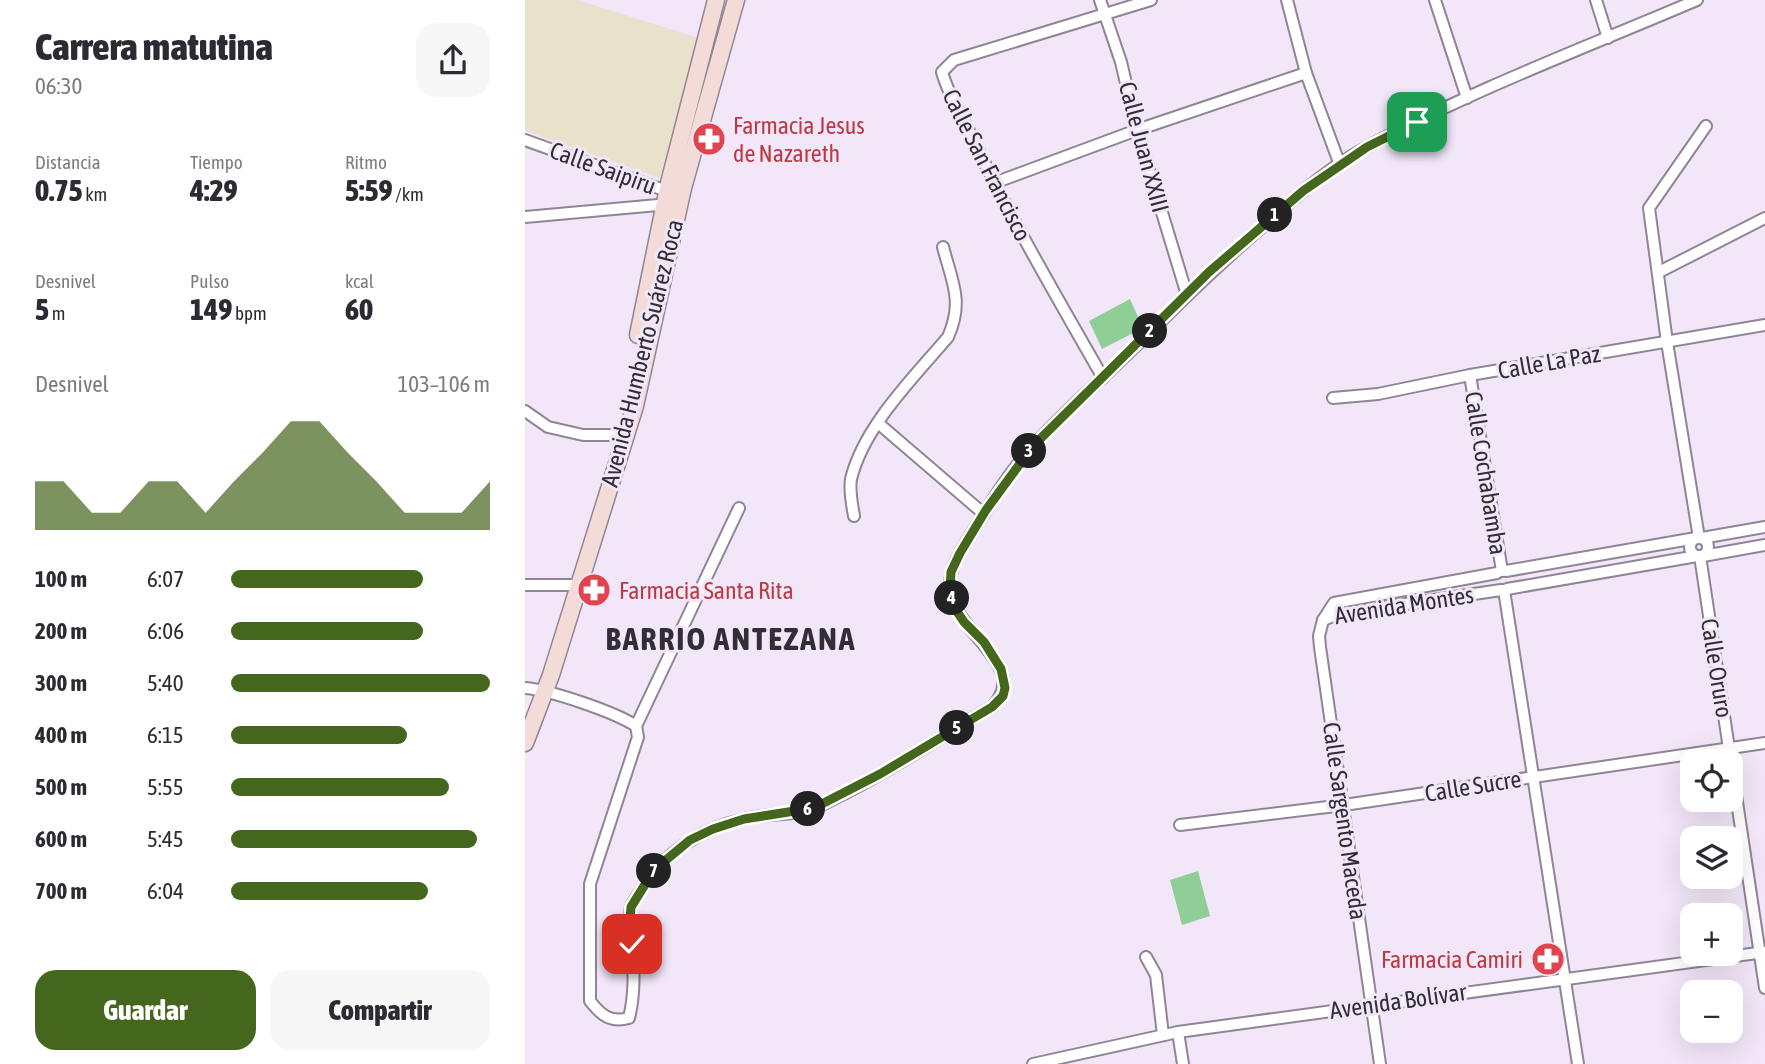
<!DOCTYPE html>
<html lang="es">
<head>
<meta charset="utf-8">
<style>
	body { margin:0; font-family:"Asap Condensed",sans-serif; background:#f7f7f7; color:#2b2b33; height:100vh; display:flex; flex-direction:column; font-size:26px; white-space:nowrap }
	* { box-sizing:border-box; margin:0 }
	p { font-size:23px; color:#7c7c81 }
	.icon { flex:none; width:38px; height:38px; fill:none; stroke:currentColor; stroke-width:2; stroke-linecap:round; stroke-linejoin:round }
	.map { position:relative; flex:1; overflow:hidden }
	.side { display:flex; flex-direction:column; background:#fff; width:525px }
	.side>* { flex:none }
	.controls { position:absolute; left:1155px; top:749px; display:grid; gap:14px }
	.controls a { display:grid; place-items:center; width:63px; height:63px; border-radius:14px; background:#fff; box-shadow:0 7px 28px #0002; font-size:35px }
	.pin { position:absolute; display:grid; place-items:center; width:60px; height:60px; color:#fff; margin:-30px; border-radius:14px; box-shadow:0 4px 10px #0006 }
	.km { position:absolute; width:35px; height:35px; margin:-18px; border-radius:50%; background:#222; color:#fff; font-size:19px; line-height:35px; text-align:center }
	.round { display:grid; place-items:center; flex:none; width:74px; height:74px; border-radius:21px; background:#f7f7f7 }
	.head { display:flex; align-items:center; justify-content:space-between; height:119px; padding:0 35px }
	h1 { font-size:38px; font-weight:800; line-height:52px }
	.metrics { display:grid; grid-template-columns:repeat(3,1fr); gap:10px; height:119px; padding:7px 35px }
	.metrics div { display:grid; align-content:center }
	.metrics b { font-size:30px; font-weight:800 }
	.metrics small { font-size:19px; font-weight:400 }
	.metrics p { font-size:19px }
	.chart { height:196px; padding:14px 35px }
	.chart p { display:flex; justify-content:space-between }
	.chart svg { width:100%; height:126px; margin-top:7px; fill:#45661d; opacity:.7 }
	.primary-button { display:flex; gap:14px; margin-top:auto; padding:14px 35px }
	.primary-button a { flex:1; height:80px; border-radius:21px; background:#45661d; color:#fff; font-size:28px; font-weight:800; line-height:80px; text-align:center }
	.primary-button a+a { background:#f7f7f7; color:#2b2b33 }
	ul { padding:0 35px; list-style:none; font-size:23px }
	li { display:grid; grid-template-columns:112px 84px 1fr; align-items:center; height:52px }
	li i { height:18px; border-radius:9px; background:#45661d }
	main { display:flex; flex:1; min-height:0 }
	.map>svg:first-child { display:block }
</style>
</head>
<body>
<main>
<section class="side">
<div class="head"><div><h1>Carrera matutina</h1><p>06:30</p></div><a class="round"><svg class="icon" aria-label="share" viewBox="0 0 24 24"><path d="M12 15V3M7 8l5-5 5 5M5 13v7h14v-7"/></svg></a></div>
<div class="metrics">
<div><p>Distancia</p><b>0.75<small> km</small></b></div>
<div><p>Tiempo</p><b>4:29</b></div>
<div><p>Ritmo</p><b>5:59<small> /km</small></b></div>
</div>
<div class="metrics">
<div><p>Desnivel</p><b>5<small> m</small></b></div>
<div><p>Pulso</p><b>149<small> bpm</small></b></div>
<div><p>kcal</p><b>60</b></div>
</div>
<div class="chart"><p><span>Desnivel</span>103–106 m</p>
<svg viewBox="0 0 160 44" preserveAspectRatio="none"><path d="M0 44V27L10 27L20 38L30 38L40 27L50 27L60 38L70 27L80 17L90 6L100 6L110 17L120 27L130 38L140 38L150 38L160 27V44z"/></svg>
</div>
<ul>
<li><b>100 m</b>6:07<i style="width:74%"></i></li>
<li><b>200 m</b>6:06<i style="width:74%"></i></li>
<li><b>300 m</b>5:40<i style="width:100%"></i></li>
<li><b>400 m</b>6:15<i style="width:68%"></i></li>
<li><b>500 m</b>5:55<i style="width:84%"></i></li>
<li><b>600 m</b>5:45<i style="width:95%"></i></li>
<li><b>700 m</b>6:04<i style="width:76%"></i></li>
</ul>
<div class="primary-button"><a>Guardar</a><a>Compartir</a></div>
</section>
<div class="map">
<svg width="1240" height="1064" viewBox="0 0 1240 1064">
	<rect width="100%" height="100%" fill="#f2e7f9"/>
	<!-- medical -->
	<polygon fill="#eae1cc" points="0,0 52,0 174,38 135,178 0,131"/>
	<!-- green -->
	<g fill="#8fce96">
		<polygon points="605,299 618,328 577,349 564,321"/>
		<polygon points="673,871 685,916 657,925 645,880"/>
	</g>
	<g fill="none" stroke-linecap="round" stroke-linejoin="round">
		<defs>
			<g id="minor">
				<polyline points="575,0 596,62 612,130 662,295"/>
				<polyline points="762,0 781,73 815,165"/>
				<polyline points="910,0 942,98"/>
				<polyline points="1071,0 1083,38"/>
				<polyline points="0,140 147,193"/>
				<polyline points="469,183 612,130 781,73"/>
				<polyline points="0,217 144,204"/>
				<polyline points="1134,272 1240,218"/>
				<polyline points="945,375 977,571"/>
				<path d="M578,378C533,299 487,221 448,139C437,116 424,97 417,72L429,60L626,0"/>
				<polyline points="808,398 853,394 945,375 1240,325"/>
				<polyline points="0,411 23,427 58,435 90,435"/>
				<polyline points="353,423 459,514"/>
				<path d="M329,516C327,504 324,491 326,479C339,426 389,377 423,337C439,301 427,282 418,247"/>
				<circle cx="1174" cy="547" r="9"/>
				<polyline points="1174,538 1142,342 1124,208 1181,126"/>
				<polyline points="1177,538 1240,527"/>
				<polyline points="1175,556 1240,988"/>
				<polyline points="1178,556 1240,545"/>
				<polyline points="981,571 1171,538"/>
				<polyline points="0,585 46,585"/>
				<polyline points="982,589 1172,556"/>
				<polyline points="979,590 1053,1064"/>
				<polyline points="798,620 813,614 976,590"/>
				<path d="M0,688C25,690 90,712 111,726L113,737L65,884V1001C76,1015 85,1023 104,1018C110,994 109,969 107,944C105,933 103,919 106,907C108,901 114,894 117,889C140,852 176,829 219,819C242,813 270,816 292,807C354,779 409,740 467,707C508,666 426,631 425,588C424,570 433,556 442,541C461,510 484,472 509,445C545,406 585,372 622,335C662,295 702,257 745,220C775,193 808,165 844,146C949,89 1062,47 1172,0"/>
				<polyline points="111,726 214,508"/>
				<polyline points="655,825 819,805 1240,743"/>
				<polyline points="621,957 631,975 638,1035"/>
				<polyline points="653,1032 658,1064"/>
				<polyline points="508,1064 653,1032 1240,952"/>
				<polyline points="855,1064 795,647 794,636 798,620 809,603 972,573"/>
			</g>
			<g id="secondary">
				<polyline points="113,335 144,183 191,0"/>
				<polyline points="0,743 26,675 110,406 158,188 211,0"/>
			</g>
		</defs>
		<!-- minor casing -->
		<use href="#minor" stroke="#8f8595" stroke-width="14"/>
		<!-- secondary casing -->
		<use href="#secondary" stroke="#8f8595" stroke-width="19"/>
		<!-- minor -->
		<use href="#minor" stroke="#fff" stroke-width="10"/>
		<!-- secondary -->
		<use href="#secondary" stroke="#f3dcd7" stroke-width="16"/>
	</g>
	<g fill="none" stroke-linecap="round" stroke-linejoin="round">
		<defs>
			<polyline id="route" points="107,944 104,932 106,907 129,870 165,840 188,829 219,819 289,808 355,774 467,707 478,696 480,688 476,669 459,642 439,622 429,607 425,590 426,572 435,553 461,510 508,446 684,272 778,191 842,147 892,122"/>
		</defs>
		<!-- route casing -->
		<use href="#route" stroke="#fff" stroke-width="14"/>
		<!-- route -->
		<use href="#route" stroke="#45661d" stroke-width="9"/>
	</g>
	<!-- icons -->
	<defs>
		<symbol id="pharmacy-disc" viewBox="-11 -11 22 22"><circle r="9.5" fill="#e0444e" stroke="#f2e7f9"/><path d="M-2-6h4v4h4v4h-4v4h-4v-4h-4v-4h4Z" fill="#fff"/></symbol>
	</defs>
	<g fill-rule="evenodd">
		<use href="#pharmacy-disc" x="165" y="120" width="38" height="38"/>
		<use href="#pharmacy-disc" x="50" y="571" width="38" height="38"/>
		<use href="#pharmacy-disc" x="1004" y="940" width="38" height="38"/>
	</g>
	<g text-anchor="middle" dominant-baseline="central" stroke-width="6" stroke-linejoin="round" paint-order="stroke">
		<!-- health labels -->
		<g font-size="24" fill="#be3a42" stroke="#f2e7f9" text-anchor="start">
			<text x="208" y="125">Farmacia Jesus<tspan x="208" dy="28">de Nazareth</tspan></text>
			<text x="94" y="590">Farmacia Santa Rita</text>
			<text x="998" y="959" text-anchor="end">Farmacia Camiri</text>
		</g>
		<!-- street labels -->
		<g font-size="24" fill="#332e35" stroke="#f2e7f9">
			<text transform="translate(619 147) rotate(75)">Calle Juan XXIII</text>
			<text transform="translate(462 165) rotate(63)">Calle San Francisco</text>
			<text transform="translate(78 168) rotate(20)">Calle Saipiru</text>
			<text transform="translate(117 353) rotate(-76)">Avenida Humberto Suárez Roca</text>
			<text transform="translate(1024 362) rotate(-10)">Calle La Paz</text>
			<text transform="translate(961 473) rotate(81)">Calle Cochabamba</text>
			<text transform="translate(879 605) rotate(-9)">Avenida Montes</text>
			<text transform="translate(1192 668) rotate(81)">Calle Oruro</text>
			<text transform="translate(948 786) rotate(-9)">Calle Sucre</text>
			<text transform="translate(820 821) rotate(82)">Calle Sargento Maceda</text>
			<text transform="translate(873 1001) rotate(-8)">Avenida Bolívar</text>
		</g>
		<!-- district labels -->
		<g font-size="32" font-weight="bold" letter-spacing="2" fill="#332e35" stroke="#f2e7f9">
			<text x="206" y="638">BARRIO ANTEZANA</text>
		</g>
	</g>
</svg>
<div class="controls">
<a><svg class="icon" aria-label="locate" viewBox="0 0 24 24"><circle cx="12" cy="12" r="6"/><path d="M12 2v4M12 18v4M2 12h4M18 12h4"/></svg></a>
<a><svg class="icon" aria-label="layers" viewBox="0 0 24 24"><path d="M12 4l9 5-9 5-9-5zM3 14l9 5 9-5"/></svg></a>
<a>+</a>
<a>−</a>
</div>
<div class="pin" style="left:892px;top:122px;background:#1e9e55"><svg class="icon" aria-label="arrive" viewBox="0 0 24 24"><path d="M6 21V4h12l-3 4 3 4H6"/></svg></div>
<div class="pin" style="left:107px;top:944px;background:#d93025"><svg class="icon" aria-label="check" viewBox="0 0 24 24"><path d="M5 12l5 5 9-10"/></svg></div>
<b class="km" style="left:750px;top:215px">1</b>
<b class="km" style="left:625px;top:331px">2</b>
<b class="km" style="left:504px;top:451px">3</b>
<b class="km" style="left:427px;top:598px">4</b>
<b class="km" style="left:432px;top:728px">5</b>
<b class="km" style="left:283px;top:809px">6</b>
<b class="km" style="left:129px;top:871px">7</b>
</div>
</main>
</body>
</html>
